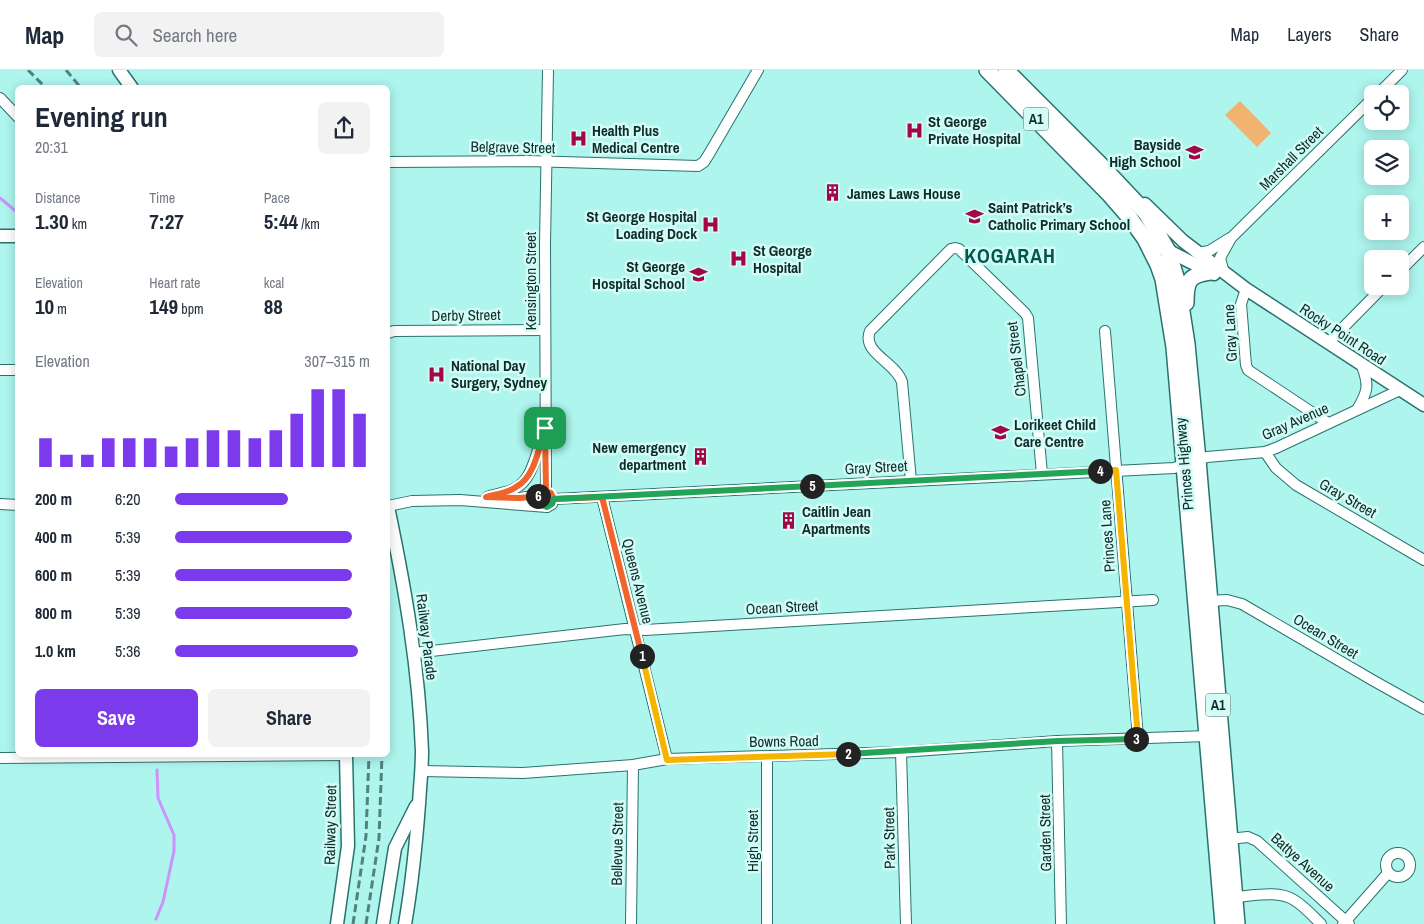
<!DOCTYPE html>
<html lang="en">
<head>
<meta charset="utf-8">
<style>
	body { margin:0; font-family:"Archivo Narrow",sans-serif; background:#f2f2f3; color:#1f2937; height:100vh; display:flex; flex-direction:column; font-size:19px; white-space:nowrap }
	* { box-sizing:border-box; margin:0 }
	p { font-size:16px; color:#747a83 }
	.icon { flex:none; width:28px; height:28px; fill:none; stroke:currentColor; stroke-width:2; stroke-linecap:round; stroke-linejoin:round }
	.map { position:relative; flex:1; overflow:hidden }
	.details { position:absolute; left:15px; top:15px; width:375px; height:672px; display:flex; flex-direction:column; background:#fff; border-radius:8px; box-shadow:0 2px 12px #0003 }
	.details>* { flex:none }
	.buttons { position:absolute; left:1364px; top:15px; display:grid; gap:10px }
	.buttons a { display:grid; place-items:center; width:45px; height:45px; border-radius:8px; background:#fff; box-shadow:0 2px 12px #0003; font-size:25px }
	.pin { position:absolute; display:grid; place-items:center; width:42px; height:42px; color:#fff; margin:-21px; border-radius:10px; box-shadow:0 2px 8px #0006 }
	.km { position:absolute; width:25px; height:25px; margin:-12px; border-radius:50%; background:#222; color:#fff; font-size:14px; line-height:25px; text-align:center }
	.round { display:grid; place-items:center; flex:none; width:52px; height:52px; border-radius:8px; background:#f2f2f3 }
	.head { display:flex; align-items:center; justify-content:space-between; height:85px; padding:0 20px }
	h1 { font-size:28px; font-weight:800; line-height:38px }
	.stats { display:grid; grid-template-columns:repeat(3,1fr); gap:8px; height:85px; padding:5px 20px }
	.stats div { display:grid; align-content:center }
	.stats b { font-size:21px; font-weight:800 }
	.stats small { font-size:14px; font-weight:400 }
	.stats p { font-size:14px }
	.chart { height:140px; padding:10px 20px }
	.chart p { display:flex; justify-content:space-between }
	.chart svg { width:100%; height:90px; margin-top:5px; stroke:#7c3aed; stroke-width:6 }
	.cta { display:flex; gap:10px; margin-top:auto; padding:10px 20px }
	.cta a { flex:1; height:58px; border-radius:8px; background:#7c3aed; color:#fff; font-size:20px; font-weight:800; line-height:58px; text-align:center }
	.cta a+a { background:#f2f2f3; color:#1f2937 }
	ul { padding:0 20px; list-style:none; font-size:16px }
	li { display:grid; grid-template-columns:80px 60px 1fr; align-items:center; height:38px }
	li i { height:12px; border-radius:6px; background:#7c3aed }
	header { display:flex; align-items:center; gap:30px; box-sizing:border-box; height:70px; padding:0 25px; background:#fff; border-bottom:1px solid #e0e1e3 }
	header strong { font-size:24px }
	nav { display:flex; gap:28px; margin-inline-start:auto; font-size:18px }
	.search { width:350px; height:45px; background:#f2f2f3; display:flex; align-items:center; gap:12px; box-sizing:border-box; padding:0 18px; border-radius:8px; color:#747a83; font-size:19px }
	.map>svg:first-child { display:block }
</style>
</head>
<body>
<header>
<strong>Map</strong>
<div class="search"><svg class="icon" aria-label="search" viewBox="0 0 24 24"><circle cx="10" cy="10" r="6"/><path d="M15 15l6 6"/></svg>Search here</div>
<nav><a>Map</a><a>Layers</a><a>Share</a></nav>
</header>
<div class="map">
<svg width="1424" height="854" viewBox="0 0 1424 854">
	<rect width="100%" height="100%" fill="#adf5ed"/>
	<!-- green -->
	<polygon fill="#f0b371" points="1240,31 1271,63 1257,77 1225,45"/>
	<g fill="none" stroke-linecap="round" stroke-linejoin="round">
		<!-- stream -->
		<g stroke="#cb94fc" stroke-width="3">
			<polyline points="0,128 18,143"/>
			<polyline points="156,849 163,832 174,781 174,765 158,728 157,700"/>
		</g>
		<defs>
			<g id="minor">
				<polyline points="1378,24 1402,0"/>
				<polyline points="0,28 18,47"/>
				<polyline points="388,92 528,91 698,96 704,92 709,84 758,0"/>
				<polyline points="1197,183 1209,181 1230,168"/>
				<polyline points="1400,201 1424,177"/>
				<polyline points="1224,203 1220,188 1231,168 1372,29"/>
				<polyline points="1246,219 1241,234 1246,295 1248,300 1328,353"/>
				<polyline points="1105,261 1138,668"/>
				<polyline points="388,263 394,261 545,260"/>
				<polyline points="1328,273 1384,216"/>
				<polyline points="0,300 18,300"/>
				<path d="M1358,338C1368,321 1369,315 1362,296"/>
				<polyline points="1265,382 1276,398 1296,415 1424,490"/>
				<path d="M911,411L902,312C896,292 861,283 870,261L951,179L955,178L959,179L1025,243L1028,248L1042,404"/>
				<polyline points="546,421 545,175 548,0"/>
				<path d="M487,427C495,424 505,423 514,419C532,411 536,384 542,367"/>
				<polyline points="602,427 667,689"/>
				<polyline points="505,428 520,428 540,425"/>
				<polyline points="554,429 1174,398 1207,387 1265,382 1276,378 1400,320"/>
				<polyline points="0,434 18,435"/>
				<polyline points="388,436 412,431 460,430 547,437 552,434 554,429"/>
				<polyline points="1209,531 1227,530 1242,534 1374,611 1424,639"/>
				<polyline points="414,583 625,559 645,560 1153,530"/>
				<polyline points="1057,671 1061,854"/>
				<polyline points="901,682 906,854"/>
				<polyline points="767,687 767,854"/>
				<polyline points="0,688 346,685"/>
				<polyline points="422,701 523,703 633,695 667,689 901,682 1057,671 1208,666"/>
				<polyline points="1229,769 1248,767 1257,771 1349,854"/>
				<circle cx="1398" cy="795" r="12"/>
				<path d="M1235,827C1253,826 1278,820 1294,830C1304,836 1313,846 1321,854"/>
				<polyline points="631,854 633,695"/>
				<polyline points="1343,854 1388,803"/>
			</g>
			<g id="major">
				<polyline points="119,0 132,18"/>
				<polyline points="1145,134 1183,171 1246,219 1424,335"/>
				<polyline points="0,166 18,166"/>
				<polyline points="1163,178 1214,204"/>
				<path d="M388,437C405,518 419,598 422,681C422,699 420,716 419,734C416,774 412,814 405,854"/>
				<polyline points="337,854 348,776 346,685"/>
				<polyline points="383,854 395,778 416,736"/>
			</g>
			<g id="highway">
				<polyline points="987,0 1110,125 1130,148 1145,169 1158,195 1163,209 1174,277 1223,854"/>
				<polyline points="1006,0 1096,90 1146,143 1168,181 1177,210 1187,274 1198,390 1237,854"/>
				<path d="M1186,233C1186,212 1188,205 1210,202"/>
			</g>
		</defs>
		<!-- minor casing -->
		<use href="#minor" stroke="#2a736d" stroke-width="12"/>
		<!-- major casing -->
		<use href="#major" stroke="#2a736d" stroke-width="15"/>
		<!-- highway casing -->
		<use href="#highway" stroke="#2a736d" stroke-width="18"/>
		<!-- minor -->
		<use href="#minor" stroke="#fff" stroke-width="10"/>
		<!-- major -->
		<use href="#major" stroke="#fff" stroke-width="12"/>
		<!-- highway -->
		<use href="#highway" stroke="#fff" stroke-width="15"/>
		<!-- rail -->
		<g stroke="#52827d" stroke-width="3" stroke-dasharray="8 4" stroke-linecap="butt">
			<polyline points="28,0 46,18"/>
			<polyline points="66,0 81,18"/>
			<polyline points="353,854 366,766 369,685"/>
			<polyline points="366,854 379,768 382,685"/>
		</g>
	</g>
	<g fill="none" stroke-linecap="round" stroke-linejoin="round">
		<defs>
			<polyline id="split-1" points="545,358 546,421 551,423 554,429 602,427 642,586"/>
			<polyline id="split-2" points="642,586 667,690 848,684"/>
			<polyline id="split-3" points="848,684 1058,671 1136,669"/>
			<polyline id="split-4" points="1100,401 1116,400 1138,668 1136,669"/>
			<polyline id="split-5" points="812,416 1100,401"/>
			<polyline id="split-6" points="538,426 540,425 539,430 542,435 547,437 552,434 554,429 812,416"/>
			<path id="split-7" d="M538,426L520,428L486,427C496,424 508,423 516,417C535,407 539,377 545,358"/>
		</defs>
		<!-- split-1 casing -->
		<use href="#split-1" stroke="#fff" stroke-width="10"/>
		<!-- split-2 casing -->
		<use href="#split-2" stroke="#fff" stroke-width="10"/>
		<!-- split-3 casing -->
		<use href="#split-3" stroke="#fff" stroke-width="10"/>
		<!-- split-4 casing -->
		<use href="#split-4" stroke="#fff" stroke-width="10"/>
		<!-- split-5 casing -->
		<use href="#split-5" stroke="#fff" stroke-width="10"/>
		<!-- split-6 casing -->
		<use href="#split-6" stroke="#fff" stroke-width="10"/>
		<!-- split-7 casing -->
		<use href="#split-7" stroke="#fff" stroke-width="10"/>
		<!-- split-1 -->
		<use href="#split-1" stroke="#f0652b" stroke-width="6"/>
		<!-- split-2 -->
		<use href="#split-2" stroke="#f5b400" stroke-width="6"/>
		<!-- split-3 -->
		<use href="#split-3" stroke="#22a559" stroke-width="6"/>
		<!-- split-4 -->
		<use href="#split-4" stroke="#f5b400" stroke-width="6"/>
		<!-- split-5 -->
		<use href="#split-5" stroke="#22a559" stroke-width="6"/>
		<!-- split-6 -->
		<use href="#split-6" stroke="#22a559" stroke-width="6"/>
		<!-- split-7 -->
		<use href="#split-7" stroke="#f0652b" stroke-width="6"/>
	</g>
	<!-- icons -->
	<defs>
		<symbol id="hospital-bare" viewBox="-9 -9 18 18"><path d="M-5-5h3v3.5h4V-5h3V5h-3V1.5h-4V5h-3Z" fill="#a20846" stroke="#d3fcf7" stroke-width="2.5" paint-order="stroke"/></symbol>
		<symbol id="school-bare" viewBox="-9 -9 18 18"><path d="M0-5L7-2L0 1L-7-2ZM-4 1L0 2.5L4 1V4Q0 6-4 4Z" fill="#a20846" stroke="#d3fcf7" stroke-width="2.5" paint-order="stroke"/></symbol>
		<symbol id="building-bare" viewBox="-9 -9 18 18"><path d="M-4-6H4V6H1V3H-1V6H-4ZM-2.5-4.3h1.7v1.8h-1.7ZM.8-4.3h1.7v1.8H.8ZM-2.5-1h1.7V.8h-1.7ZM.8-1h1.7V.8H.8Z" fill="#a20846" stroke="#d3fcf7" stroke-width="2.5" paint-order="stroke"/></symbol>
	</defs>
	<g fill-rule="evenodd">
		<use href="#hospital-bare" x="902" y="48" width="25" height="25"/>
		<use href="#hospital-bare" x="566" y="56" width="25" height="25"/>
		<use href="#school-bare" x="1182" y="70" width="25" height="25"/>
		<use href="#building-bare" x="820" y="110" width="25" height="25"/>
		<use href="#school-bare" x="962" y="134" width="25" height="25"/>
		<use href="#hospital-bare" x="698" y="142" width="25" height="25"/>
		<use href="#hospital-bare" x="726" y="176" width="25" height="25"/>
		<use href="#school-bare" x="686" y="192" width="25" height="25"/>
		<use href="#hospital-bare" x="424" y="292" width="25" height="25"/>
		<use href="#school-bare" x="988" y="350" width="25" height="25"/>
		<use href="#building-bare" x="688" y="374" width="25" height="25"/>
		<use href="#building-bare" x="776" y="438" width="25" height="25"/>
	</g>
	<g text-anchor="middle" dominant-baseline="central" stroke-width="5" stroke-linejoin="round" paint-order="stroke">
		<!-- shield labels -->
		<g fill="#d3fcf7" stroke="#496a67" stroke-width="1">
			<rect x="1023.5" y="37.5" width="25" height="23" rx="4"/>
			<rect x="1205.5" y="623.5" width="25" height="23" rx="4"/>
		</g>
		<g font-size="14" font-weight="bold" fill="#0e2c29">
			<text x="1036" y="49">A1</text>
			<text x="1218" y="635">A1</text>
		</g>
		<!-- poi labels -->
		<g font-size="15" font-weight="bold" fill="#0e2c29" stroke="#d3fcf7" text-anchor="start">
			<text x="928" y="51">St George<tspan x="928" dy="17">Private Hospital</tspan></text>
			<text x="592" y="60">Health Plus<tspan x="592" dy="17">Medical Centre</tspan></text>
			<text x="1181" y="74" text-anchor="end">Bayside<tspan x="1181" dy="17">High School</tspan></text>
			<text x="847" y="123">James Laws House</text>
			<text x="988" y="137">Saint Patrick’s<tspan x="988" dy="17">Catholic Primary School</tspan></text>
			<text x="697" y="146" text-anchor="end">St George Hospital<tspan x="697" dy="17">Loading Dock</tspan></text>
			<text x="753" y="180">St George<tspan x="753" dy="17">Hospital</tspan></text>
			<text x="685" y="196" text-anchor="end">St George<tspan x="685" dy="17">Hospital School</tspan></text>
			<text x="451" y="295">National Day<tspan x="451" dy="17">Surgery, Sydney</tspan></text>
			<text x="1014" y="354">Lorikeet Child<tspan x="1014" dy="17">Care Centre</tspan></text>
			<text x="686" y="377" text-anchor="end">New emergency<tspan x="686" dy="17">department</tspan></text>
			<text x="802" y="441">Caitlin Jean<tspan x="802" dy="17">Apartments</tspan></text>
		</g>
		<!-- street labels -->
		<g font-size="15" fill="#0e2c29" stroke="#d3fcf7">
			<text transform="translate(513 77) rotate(1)">Belgrave Street</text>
			<text transform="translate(1291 88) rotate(-45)">Marshall Street</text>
			<text transform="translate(530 211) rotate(-90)">Kensington Street</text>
			<text transform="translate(466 245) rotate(-1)">Derby Street</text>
			<text transform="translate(1230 263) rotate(-93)">Gray Lane</text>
			<text transform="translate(1343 264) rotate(33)">Rocky Point Road</text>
			<text transform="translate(1016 289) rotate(-97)">Chapel Street</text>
			<text transform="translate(1295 351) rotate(-24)">Gray Avenue</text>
			<text transform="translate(1184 394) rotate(-95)">Princes Highway</text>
			<text transform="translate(876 397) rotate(-3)">Gray Street</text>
			<text transform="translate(1348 428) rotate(30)">Gray Street</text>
			<text transform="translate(1107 466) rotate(-94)">Princes Lane</text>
			<text transform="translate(638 511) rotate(76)">Queens Avenue</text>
			<text transform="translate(782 537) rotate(-3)">Ocean Street</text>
			<text transform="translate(1326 566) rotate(31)">Ocean Street</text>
			<text transform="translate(427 567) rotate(83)">Railway Parade</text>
			<text transform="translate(784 671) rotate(-1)">Bowns Road</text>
			<text transform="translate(330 755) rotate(-89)">Railway Street</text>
			<text transform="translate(1045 763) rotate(-91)">Garden Street</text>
			<text transform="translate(889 768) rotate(-91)">Park Street</text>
			<text transform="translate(752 771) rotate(-90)">High Street</text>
			<text transform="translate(617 774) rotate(-89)">Bellevue Street</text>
			<text transform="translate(1303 792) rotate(42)">Battye Avenue</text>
		</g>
		<!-- district labels -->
		<g font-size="20" font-weight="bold" letter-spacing="1" fill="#005752" stroke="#d3fcf7">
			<text x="1010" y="185">KOGARAH</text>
		</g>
	</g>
</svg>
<div class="buttons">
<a><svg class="icon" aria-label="locate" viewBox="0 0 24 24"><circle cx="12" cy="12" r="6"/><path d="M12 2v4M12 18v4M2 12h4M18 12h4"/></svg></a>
<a><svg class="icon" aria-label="layers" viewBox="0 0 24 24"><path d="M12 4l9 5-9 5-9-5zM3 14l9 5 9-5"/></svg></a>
<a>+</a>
<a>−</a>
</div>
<div class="pin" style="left:545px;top:358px;background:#1e9e55"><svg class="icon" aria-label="arrive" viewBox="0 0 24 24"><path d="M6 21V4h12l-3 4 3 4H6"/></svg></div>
<b class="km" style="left:642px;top:586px">1</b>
<b class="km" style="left:848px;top:684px">2</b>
<b class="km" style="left:1136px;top:669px">3</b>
<b class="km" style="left:1100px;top:401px">4</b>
<b class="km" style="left:812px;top:416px">5</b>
<b class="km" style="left:538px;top:426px">6</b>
<section class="details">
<div class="head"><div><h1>Evening run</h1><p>20:31</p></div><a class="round"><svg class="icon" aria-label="share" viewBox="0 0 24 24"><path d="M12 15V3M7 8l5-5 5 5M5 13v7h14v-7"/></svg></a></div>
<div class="stats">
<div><p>Distance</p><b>1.30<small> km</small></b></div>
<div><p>Time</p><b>7:27</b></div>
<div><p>Pace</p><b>5:44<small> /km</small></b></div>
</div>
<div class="stats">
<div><p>Elevation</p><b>10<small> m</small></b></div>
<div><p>Heart rate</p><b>149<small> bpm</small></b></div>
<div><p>kcal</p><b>88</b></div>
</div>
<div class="chart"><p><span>Elevation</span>307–315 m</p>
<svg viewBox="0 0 160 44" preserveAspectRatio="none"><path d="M5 44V30M15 44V38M25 44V38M35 44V30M45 44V30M55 44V30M65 44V34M75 44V30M85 44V26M95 44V26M105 44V30M115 44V26M125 44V18M135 44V6M145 44V6M155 44V18"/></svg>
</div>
<ul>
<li><b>200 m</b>6:20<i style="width:58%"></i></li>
<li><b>400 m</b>5:39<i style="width:91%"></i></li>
<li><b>600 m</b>5:39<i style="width:91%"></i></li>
<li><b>800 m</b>5:39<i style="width:91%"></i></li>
<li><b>1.0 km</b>5:36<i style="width:94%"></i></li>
</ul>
<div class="cta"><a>Save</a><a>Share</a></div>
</section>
</div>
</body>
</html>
